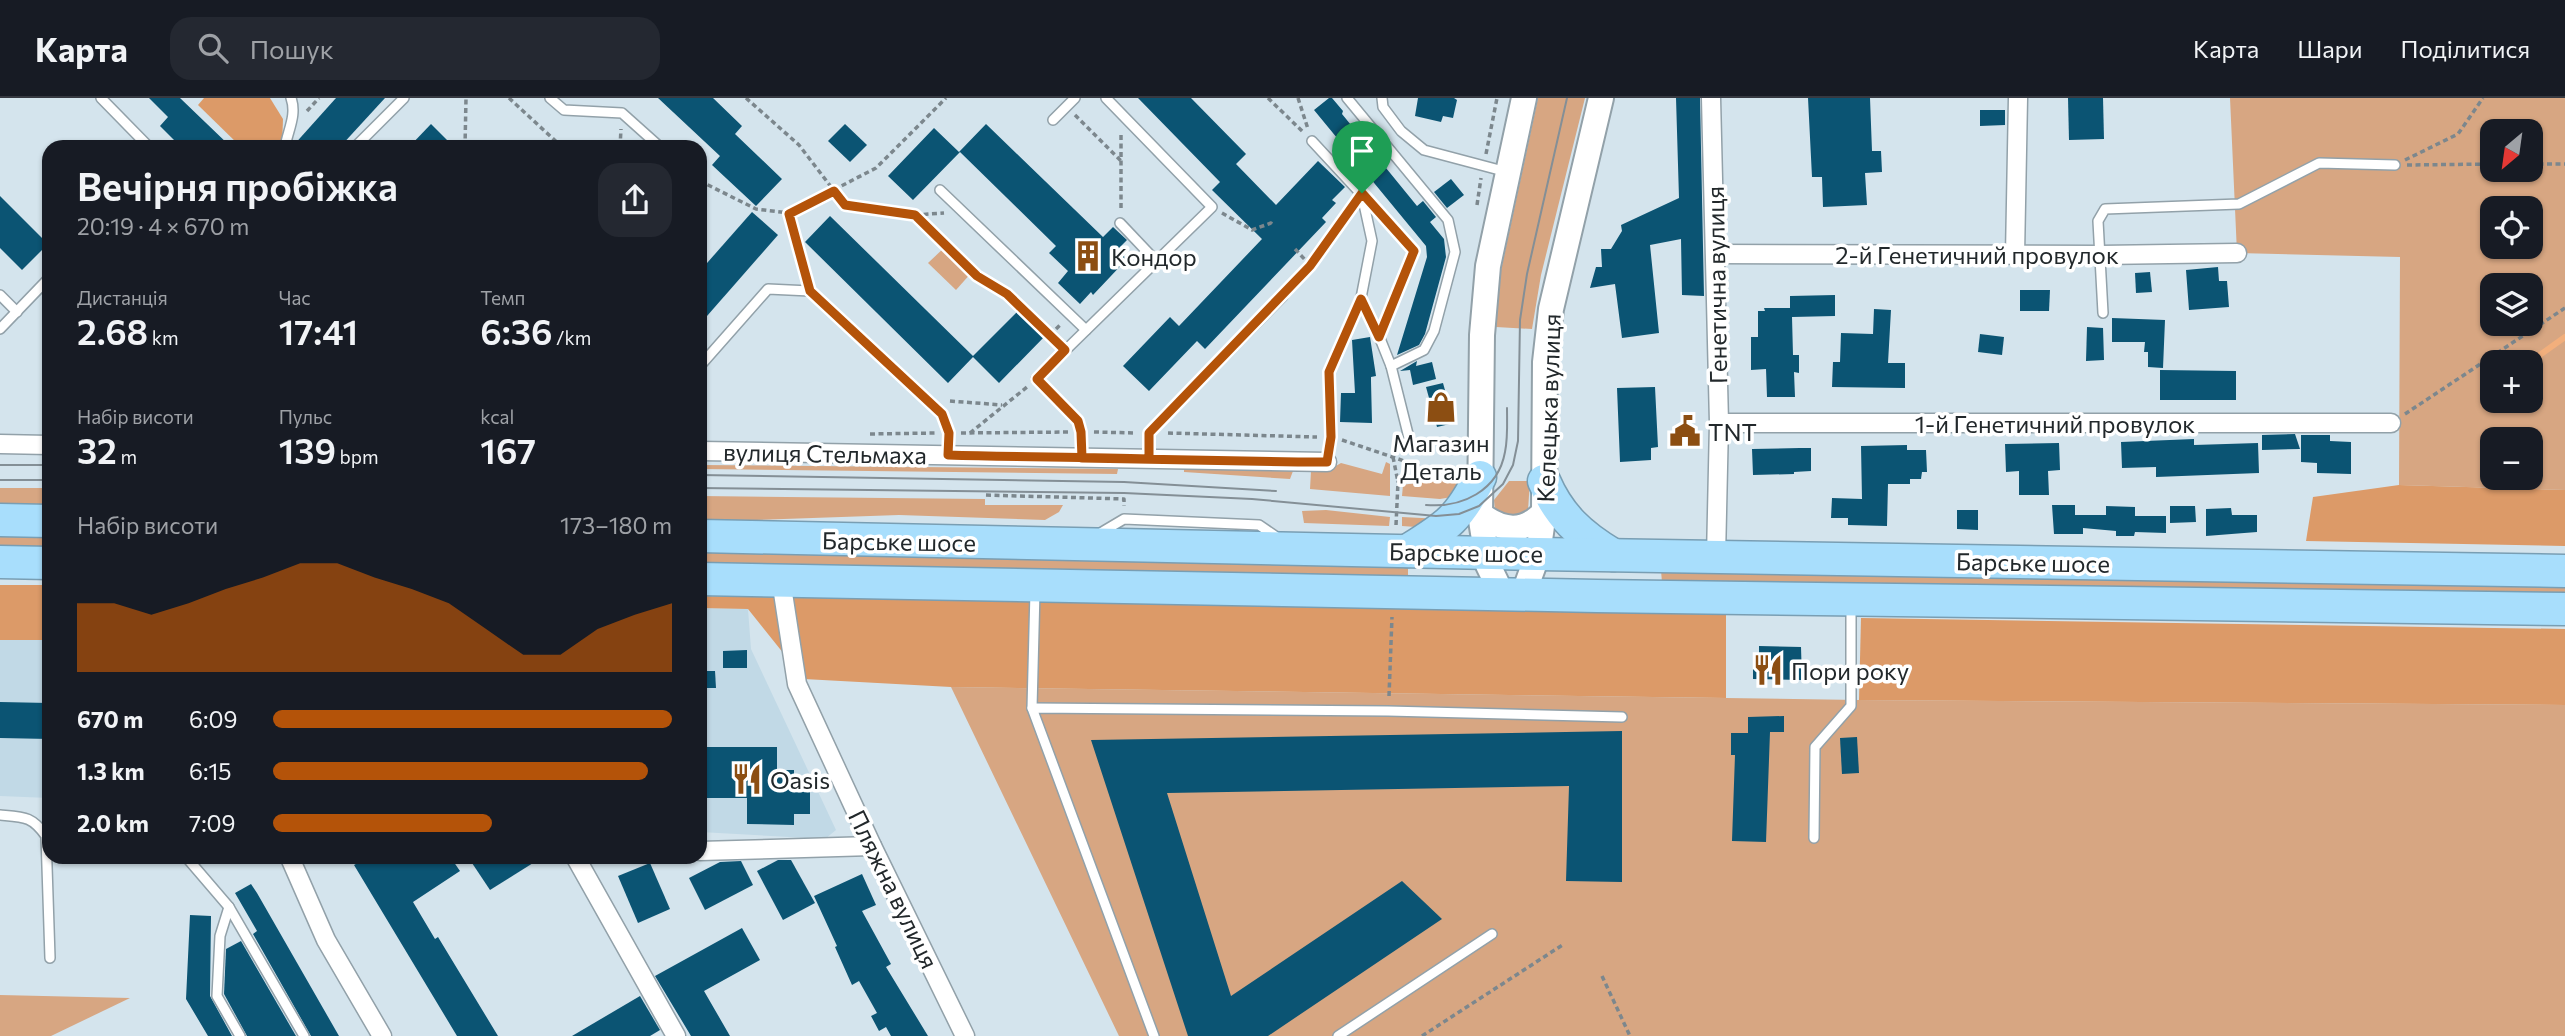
<!DOCTYPE html>
<html lang="uk">
<head>
<meta charset="utf-8">
<style>
	body { margin:0; font-family:Commissioner,sans-serif; background:#242831; color:#f1f3f6; height:100vh; display:flex; flex-direction:column; font-size:26px; white-space:nowrap }
	* { box-sizing:border-box; margin:0 }
	p { font-size:23px; color:#9ea1a6 }
	.icon { flex:none; width:38px; height:38px; fill:none; stroke:currentColor; stroke-width:2; stroke-linecap:round; stroke-linejoin:round }
	.map { position:relative; flex:1; overflow:hidden }
	.panel { position:absolute; left:42px; top:42px; width:665px; height:724px; display:flex; flex-direction:column; background:#171b24; border-radius:21px; box-shadow:0 2px 5px #0004 }
	.panel>* { flex:none }
	.needle { width:46px; rotate:209deg }
	.buttons { position:absolute; left:2480px; top:21px; display:grid; gap:14px }
	.buttons a { display:grid; place-items:center; width:63px; height:63px; border-radius:14px; background:#171b24; box-shadow:0 2px 5px #0004; font-size:35px }
	.pin { position:absolute; display:grid; place-items:center; width:60px; height:60px; color:#fff; margin:-72px -30px; border-radius:50% 50% 50% 0; rotate:-45deg; box-shadow:0 0 7px #0007 }
	.pin .icon { rotate:45deg }
	.round { display:grid; place-items:center; flex:none; width:74px; height:74px; border-radius:21px; background:#242831 }
	.summary { display:flex; align-items:center; justify-content:space-between; height:119px; padding:0 35px }
	h1 { font-size:38px; font-weight:600; line-height:52px }
	.metrics { display:grid; grid-template-columns:repeat(3,1fr); gap:10px; height:119px; padding:7px 35px }
	.metrics div { display:grid; align-content:center }
	.metrics b { font-size:35px; font-weight:600 }
	.metrics small { font-size:19px; font-weight:400 }
	.metrics p { font-size:19px }
	.chart { height:196px; padding:14px 35px }
	.chart p { display:flex; justify-content:space-between }
	.chart svg { width:100%; height:126px; margin-top:7px; fill:#b45309; opacity:.7 }
	ul { padding:0 35px; list-style:none; font-size:23px }
	li { display:grid; grid-template-columns:112px 84px 1fr; align-items:center; height:52px }
	li i { height:18px; border-radius:9px; background:#b45309 }
	header { display:flex; align-items:center; gap:42px; box-sizing:border-box; height:98px; padding:0 35px; background:#171b24; border-bottom:2px solid #363941 }
	header strong { font-size:33px }
	nav { display:flex; gap:38px; margin-inline-start:auto; font-size:24px }
	.search { width:490px; height:63px; background:#242831; display:flex; align-items:center; gap:18px; box-sizing:border-box; padding:0 24px; border-radius:21px; color:#9ea1a6; font-size:26px }
	.map>svg:first-child { display:block }
</style>
</head>
<body>
<header>
<strong>Карта</strong>
<div class="search"><svg class="icon" aria-label="search" viewBox="0 0 24 24"><circle cx="10" cy="10" r="6"/><path d="M15 15l6 6"/></svg>Пошук</div>
<nav><a>Карта</a><a>Шари</a><a>Поділитися</a></nav>
</header>
<div class="map">
<svg width="2565" height="938" viewBox="0 0 2565 938">
	<rect width="100%" height="100%" fill="#d4e4ed"/>
	<!-- built -->
	<g fill="#c1d9e6">
		<polygon points="700,510 748,511 751,551 836,732 825,741 700,734"/>
		<polygon points="0,542 49,542 49,700 0,698"/>
	</g>
	<!-- green -->
	<g fill="#d7a682" fill-rule="evenodd">
		<polygon points="1538,0 1585,0 1541,177 1532,231 1496,229 1501,172"/>
		<path d="M2230,0H2565V392L2399,387L2400,159L2237,155ZM2492,33H2530V72H2492ZM2492,110H2530V149H2492ZM2492,187H2530V226H2492ZM2492,264H2530V303H2492ZM2492,341H2530V380H2492Z"/>
		<polygon points="946,148 972,174 956,192 928,165"/>
		<polygon points="1386,364 1390,366 1390,398 1310,391 1311,373 1327,373 1341,365 1382,376"/>
		<polygon points="700,367 1118,371 1117,376 700,371"/>
		<polygon points="1184,372 1184,371 1293,373 1290,381 1184,374"/>
		<polygon points="1466,381 1458,398 1440,401 1402,398 1403,387 1432,382"/>
		<polygon points="1509,383 1530,383 1528,412 1521,421 1495,413 1494,402"/>
		<polygon points="0,390 49,390 49,412 0,411"/>
		<polygon points="700,398 985,401 985,407 1063,407 1059,414 1045,422 899,417 700,424"/>
		<polygon points="1326,412 1390,419 1389,428 1304,425 1302,413"/>
		<polygon points="1402,419 1441,421 1416,429 1402,428"/>
		<polygon points="0,434 49,435 49,452 0,452"/>
		<polygon points="700,450 1401,466 1408,469 1408,477 1401,483 700,466"/>
		<polygon points="1660,458 2565,473 2565,511 1663,499"/>
		<polygon points="951,589 1859,602 2565,607 2565,938 1119,938"/>
		<polygon points="0,897 130,900 51,938 0,938"/>
	</g>
	<!-- forest -->
	<g fill="#dc9a68">
		<polygon points="204,0 270,0 283,21 282,49 241,49 198,7"/>
		<polygon points="2399,387 2565,392 2565,448 2306,443 2313,399"/>
		<rect x="0" y="487" width="49" height="55"/>
		<polygon points="700,498 1726,515 1726,600 951,589 804,581 748,511 700,510"/>
		<polygon points="1861,520 2565,531 2565,607 1859,602"/>
	</g>
	<g fill="none" stroke-linecap="round" stroke-linejoin="round">
		<!-- stream -->
		<polyline stroke="#f2af7c" stroke-width="6" points="2530,264 2565,239"/>
	</g>
	<!-- building -->
	<g fill="#0b5473">
		<polygon points="149,0 180,0 231,49 181,49 160,28 168,19"/>
		<polygon points="336,0 385,0 340,49 292,49"/>
		<polygon points="658,0 713,0 742,28 735,36 782,81 756,108 712,67 720,58"/>
		<polygon points="1138,0 1191,0 1246,56 1236,66 1276,107 1318,63 1345,89 1332,102 1336,105 1322,120 1326,124 1205,251 1197,243 1149,293 1123,268 1170,219 1179,228 1262,141 1212,92 1220,84"/>
		<polygon points="1329,0 1332,0 1343,13 1342,16 1417,108 1423,103 1436,119 1430,124 1444,141 1446,159 1425,236 1419,247 1397,257 1427,159 1426,148 1314,12"/>
		<polygon points="1418,0 1454,0 1457,2 1453,20 1443,18 1441,24 1415,18"/>
		<polygon points="1676,0 1700,0 1704,198 1682,197 1681,141 1650,147 1659,235 1622,240 1615,186 1590,190 1596,169 1602,169 1601,151 1611,151 1622,133 1621,127 1679,100"/>
		<polygon points="1808,0 1870,0 1872,53 1881,53 1882,74 1865,75 1867,107 1823,109 1822,79 1812,79"/>
		<polygon points="2068,0 2103,0 2104,41 2069,42"/>
		<polygon points="1980,12 2005,12 2005,27 1980,28"/>
		<polygon points="431,26 454,49 409,49"/>
		<polygon points="845,26 867,47 850,64 828,43"/>
		<polygon points="986,26 1103,139 1113,129 1127,142 1117,152 1127,161 1093,197 1091,194 1080,206 1058,185 1068,173 1049,155 1056,148 960,54 913,102 888,78 934,30 959,54"/>
		<polygon points="1451,81 1464,97 1447,110 1434,94"/>
		<polygon points="0,98 48,146 22,172 0,150"/>
		<polygon points="752,114 778,137 700,226 700,173"/>
		<polygon points="830,118 973,258 1020,211 1046,237 999,285 973,259 948,285 805,144"/>
		<polygon points="2218,169 2219,183 2227,183 2229,209 2189,212 2186,172"/>
		<polygon points="2150,174 2152,194 2136,195 2135,175"/>
		<polygon points="2020,192 2050,192 2049,213 2020,213"/>
		<polygon points="1835,197 1835,218 1792,219 1793,257 1799,257 1799,275 1794,274 1795,299 1767,299 1766,271 1751,272 1751,239 1758,239 1758,213 1765,213 1764,210 1790,210 1790,198"/>
		<polygon points="1874,211 1891,212 1888,265 1905,265 1905,290 1832,289 1833,264 1840,264 1841,235 1873,236"/>
		<polygon points="2112,220 2165,222 2163,270 2148,269 2148,254 2144,254 2145,244 2112,244"/>
		<polygon points="2087,229 2103,230 2104,262 2086,263"/>
		<polygon points="1980,236 2004,239 2002,257 1978,254"/>
		<polygon points="1370,239 1376,278 1371,279 1371,283 1372,325 1340,324 1341,295 1355,295 1352,242"/>
		<polygon points="1417,263 1416,268 1432,264 1436,281 1413,287 1410,272 1400,273"/>
		<polygon points="2160,272 2236,273 2236,302 2160,302"/>
		<polygon points="1443,285 1454,325 1437,329 1426,289"/>
		<polygon points="1655,289 1658,349 1651,350 1651,362 1620,364 1617,290"/>
		<polygon points="2295,336 2300,351 2262,352 2262,337"/>
		<polygon points="2301,337 2330,337 2330,343 2351,344 2351,376 2317,375 2317,365 2301,364"/>
		<polygon points="2194,341 2194,347 2258,345 2259,375 2156,379 2156,369 2122,370 2121,344"/>
		<polygon points="2059,345 2060,372 2048,373 2049,397 2019,397 2019,373 2006,374 2005,346"/>
		<polygon points="1907,347 1907,352 1926,352 1927,374 1922,374 1921,381 1910,381 1910,386 1888,386 1887,428 1848,427 1848,420 1831,420 1832,400 1862,401 1861,348"/>
		<polygon points="1800,350 1811,350 1811,373 1794,374 1794,376 1753,377 1752,351"/>
		<polygon points="2052,407 2075,407 2075,417 2106,417 2106,408 2135,409 2135,418 2166,418 2166,435 2135,434 2134,438 2116,438 2116,433 2083,430 2083,436 2054,436"/>
		<polygon points="2170,408 2195,408 2196,424 2170,425"/>
		<polygon points="2231,410 2232,417 2257,417 2257,434 2206,438 2206,411"/>
		<polygon points="1957,412 1978,412 1978,432 1957,431"/>
		<polygon points="1759,548 1801,549 1802,582 1753,581 1753,566 1759,566"/>
		<polygon points="747,552 747,570 723,570 723,553"/>
		<polygon points="700,573 715,573 716,590 700,590"/>
		<polygon points="0,604 49,605 49,641 0,640"/>
		<polygon points="1784,618 1784,634 1770,634 1766,744 1732,743 1735,657 1731,657 1731,635 1748,635 1748,619"/>
		<polygon points="1622,633 1622,784 1566,783 1569,688 1167,695 1231,898 1402,783 1442,821 1268,938 1188,938 1091,642"/>
		<polygon points="1857,639 1859,675 1842,676 1840,640"/>
		<polygon points="700,649 777,649 777,672 794,672 794,689 810,689 810,716 794,716 794,727 747,726 747,700 700,700"/>
		<polygon points="367,760 451,760 460,773 413,804 435,841 438,839 498,938 457,938 354,767"/>
		<polygon points="481,760 541,760 490,792 472,765"/>
		<polygon points="778,762 791,762 815,805 783,822 757,773"/>
		<polygon points="741,763 753,787 705,812 689,780 720,764"/>
		<polygon points="650,765 670,811 638,825 618,778"/>
		<polygon points="862,776 876,807 862,813 891,866 886,869 928,938 891,938 886,929 879,933 871,918 877,915 859,883 852,887 835,849 837,848 814,798"/>
		<polygon points="251,786 257,795 339,938 311,938 253,836 257,833 235,795"/>
		<polygon points="190,817 211,818 210,898 232,938 208,938 186,901"/>
		<polygon points="742,830 760,862 704,893 730,938 691,938 655,878"/>
		<polygon points="241,843 296,938 247,938 224,896 226,851"/>
		<polygon points="640,898 660,932 650,938 572,938"/>
	</g>
	<g fill="none" stroke-linecap="round" stroke-linejoin="round">
		<defs>
			<g id="lane">
				<polyline points="101,0 149,49"/>
				<polyline points="550,0 564,12 622,15 660,49"/>
				<polyline points="1382,0 1383,9 1401,33 1424,52 1507,74"/>
				<polyline points="1053,22 1075,0"/>
				<polyline points="1312,43 1414,153 1379,238 1391,268 1424,252 1434,233 1455,154 1448,122 1347,0"/>
				<path d="M285,49C288,32 297,17 291,0"/>
				<polyline points="355,49 404,0"/>
				<polyline points="940,92 1086,232"/>
				<polyline points="1120,125 1156,163"/>
				<polyline points="0,197 17,214"/>
				<polyline points="1361,200 1379,238"/>
				<polyline points="2103,215 2098,123 2105,111 2239,106 2319,65 2395,67"/>
				<polyline points="0,231 49,180"/>
				<polyline points="700,268 768,191 810,193 942,316 949,335 948,357"/>
				<polyline points="1391,268 1410,344"/>
				<polyline points="1082,360 1081,334 1078,323 1036,281 1212,109 1106,0"/>
				<polyline points="1148,361 1149,335 1283,198"/>
				<polyline points="1327,364 1331,339 1329,274 1361,200 1372,143 1362,97"/>
				<polyline points="1097,437 1124,421 1259,427 1278,440"/>
				<polyline points="1032,610 1035,493"/>
				<path d="M0,717C24,719 32,718 46,738L50,860"/>
				<polyline points="1814,740 1815,649 1851,608 1851,507"/>
				<polyline points="187,760 229,809 304,938"/>
				<polyline points="229,809 220,838 217,898 240,938"/>
				<polyline points="1154,938 1032,610 1388,613 1622,619"/>
				<polyline points="1338,938 1492,836"/>
			</g>
			<g id="street">
				<polyline points="1711,0 1719,325 1716,459"/>
				<polyline points="1716,156 2101,157 2237,155"/>
				<polyline points="2015,157 2018,0"/>
				<polyline points="1719,325 2391,325"/>
				<polyline points="0,346 49,347"/>
				<polyline points="700,353 1327,364"/>
				<polyline points="781,482 797,586 872,748 965,938"/>
				<polyline points="700,753 872,748"/>
				<polyline points="290,760 326,842 382,938"/>
				<polyline points="576,760 676,938"/>
			</g>
			<g id="secondary">
				<path d="M1480,416C1502,433 1524,436 1544,414"/>
				<polyline points="1502,496 1488,467 1480,416 1482,237 1488,168 1524,0"/>
				<polyline points="1523,497 1538,456 1544,414 1545,264 1551,211 1601,0"/>
			</g>
			<g id="highway">
				<path d="M1544,383C1559,418 1580,437 1613,457"/>
				<polyline points="0,422 49,423"/>
				<polyline points="700,438 1538,456 2565,473"/>
				<path d="M1407,453C1447,428 1458,422 1480,379"/>
				<polyline points="0,464 49,465"/>
				<polyline points="700,481 1597,498 2565,511"/>
			</g>
		</defs>
		<!-- lane casing -->
		<use href="#lane" stroke="#92a1a9" stroke-width="12"/>
		<!-- street casing -->
		<use href="#street" stroke="#92a1a9" stroke-width="21"/>
		<!-- secondary casing -->
		<use href="#secondary" stroke="#92a1a9" stroke-width="28"/>
		<!-- highway casing -->
		<use href="#highway" stroke="#799eb3" stroke-width="35"/>
		<!-- path -->
		<g stroke="#7c878d" stroke-width="3.5" stroke-dasharray="5 3.5" stroke-linecap="butt">
			<polyline points="509,0 562,49"/>
			<polyline points="746,0 799,47 845,107 915,117 977,178 1007,196 1056,243"/>
			<polyline points="1268,0 1303,34"/>
			<polyline points="1298,0 1308,31"/>
			<polyline points="307,13 319,0"/>
			<polyline points="1075,17 1121,63"/>
			<polyline points="1121,37 1121,113"/>
			<polyline points="465,49 466,0"/>
			<polyline points="620,49 621,31"/>
			<polyline points="1486,56 1497,0"/>
			<polyline points="2405,62 2458,36 2483,0"/>
			<polyline points="2530,66 2565,66"/>
			<polyline points="2407,67 2492,66"/>
			<polyline points="700,83 756,111 789,115"/>
			<polyline points="1477,107 1481,80"/>
			<polyline points="1222,115 1252,132 1271,125 1274,128"/>
			<polyline points="915,117 944,115"/>
			<polyline points="1295,151 1310,167"/>
			<polyline points="806,181 789,115 876,70 946,0"/>
			<polyline points="1292,189 1310,168 1350,111"/>
			<polyline points="1050,237 1061,226"/>
			<polyline points="950,303 1002,307"/>
			<polyline points="2405,316 2565,210"/>
			<polyline points="1094,334 1135,335"/>
			<polyline points="961,335 1069,334"/>
			<polyline points="970,335 1027,289"/>
			<polyline points="1168,335 1317,339"/>
			<polyline points="870,336 936,335"/>
			<polyline points="1342,342 1446,377 1455,377"/>
			<polyline points="1393,359 1398,384"/>
			<polyline points="986,397 1124,401 1124,408"/>
			<polyline points="1396,427 1398,384 1444,377"/>
			<polyline points="1389,598 1392,519"/>
			<polyline points="1602,878 1630,938"/>
			<polyline points="1422,938 1564,846"/>
		</g>
		<!-- lane -->
		<use href="#lane" stroke="#fff" stroke-width="9"/>
		<!-- street -->
		<use href="#street" stroke="#fff" stroke-width="18"/>
		<!-- secondary -->
		<use href="#secondary" stroke="#fff" stroke-width="24"/>
		<!-- highway -->
		<use href="#highway" stroke="#a8defc" stroke-width="32"/>
		<!-- tram -->
		<g stroke="#848f96" stroke-width="2">
			<polyline points="0,367 49,367"/>
			<polyline points="700,377 1124,384 1276,393"/>
			<polyline points="0,382 49,382"/>
			<polyline points="700,390 1124,395 1252,401 1436,418 1459,416 1479,408 1503,386 1513,367 1518,343 1520,222 1527,176 1567,0"/>
			<path d="M1426,407C1462,410 1498,393 1505,354C1508,340 1507,324 1507,310"/>
		</g>
	</g>
	<g fill="none" stroke-linecap="round" stroke-linejoin="round">
		<defs>
			<path id="route" d="M1362,95L1310,168L1149,335V361C1082,359 1015,359 948,357L949,335L942,316L810,193L789,116L834,93L845,107L915,117L977,178L1007,196L1065,252L1037,281L1078,323L1081,334L1082,360L1298,364H1327L1331,339L1329,274L1361,201L1379,239L1414,153L1362,95"/>
		</defs>
		<!-- route casing -->
		<use href="#route" stroke="#fff" stroke-width="14"/>
		<!-- route -->
		<use href="#route" stroke="#b45309" stroke-width="9"/>
	</g>
	<!-- icons -->
	<defs>
		<symbol id="building-bare" viewBox="-9 -9 18 18"><path d="M-4-6H4V6H1V3H-1V6H-4ZM-2.5-4.3h1.7v1.8h-1.7ZM.8-4.3h1.7v1.8H.8ZM-2.5-1h1.7V.8h-1.7ZM.8-1h1.7V.8H.8Z" fill="#8c4e12" stroke="#fff" stroke-width="2.5" paint-order="stroke"/></symbol>
		<symbol id="shop-bare" viewBox="-9 -9 18 18"><path d="M-5-2.5h2.3a2.7 3.5 0 0 1 5.4 0H5L5.5 6h-11ZM-1.5-2.5h3a1.5 2.3 0 0 0-3 0Z" fill="#8c4e12" stroke="#fff" stroke-width="2.5" paint-order="stroke"/></symbol>
		<symbol id="civic-bare" viewBox="-9 -9 18 18"><path d="M-.6-6.5H3V-4.5H.6V-3L4-1V1h2V6H-6V1h2V-1L-.6-3ZM-1.2 2.5V6h2.4V2.5Z" fill="#8c4e12" stroke="#fff" stroke-width="2.5" paint-order="stroke"/></symbol>
		<symbol id="restaurant-bare" viewBox="-9 -9 18 18"><path d="M-5-6h1v4h1v-4h1v4h1v-4h1v5L-1.5 .5V6h-2V.5L-5-1ZM5-6V6H3V1.5H1.5Q1.5-4 5-6Z" fill="#8c4e12" stroke="#fff" stroke-width="2.5" paint-order="stroke"/></symbol>
	</defs>
	<g fill-rule="evenodd">
		<use href="#building-bare" x="1066" y="136" width="44" height="44"/>
		<use href="#shop-bare" x="1419" y="287" width="44" height="44"/>
		<use href="#civic-bare" x="1663" y="311" width="44" height="44"/>
		<use href="#restaurant-bare" x="1746" y="550" width="44" height="44"/>
		<use href="#restaurant-bare" x="725" y="659" width="44" height="44"/>
	</g>
	<g text-anchor="middle" dominant-baseline="central" stroke-width="7" stroke-linejoin="round" paint-order="stroke">
		<!-- street labels -->
		<g font-size="24" fill="#22282b" stroke="#fff">
			<text x="1977" y="156">2-й Генетичний провулок</text>
			<text transform="translate(1716 187) rotate(-91)">Генетична вулиця</text>
			<text transform="translate(1548 310) rotate(-88)">Келецька вулиця</text>
			<text x="2055" y="325">1-й Генетичний провулок</text>
			<text transform="translate(825 355) rotate(1)">вулиця Стельмаха</text>
			<text transform="translate(899 443) rotate(1)">Барське шосе</text>
			<text transform="translate(1466 454) rotate(1)">Барське шосе</text>
			<text transform="translate(2033 464) rotate(1)">Барське шосе</text>
			<text transform="translate(894 791) rotate(64)">Пляжна вулиця</text>
		</g>
		<!-- poi labels -->
		<g font-size="24" fill="#22282b" stroke="#fff" text-anchor="start">
			<text x="1111" y="158">Кондор</text>
			<text x="1708" y="333">TNT</text>
			<text x="1441" y="344" text-anchor="middle">Магазин<tspan x="1441" dy="28">Деталь</tspan></text>
			<text x="1791" y="572">Пори року</text>
			<text x="770" y="681">Oasis</text>
		</g>
	</g>
</svg>
<div class="buttons">
<a><svg class="needle" viewBox="-14 -14 28 28"><path d="M0-13l5 13h-10z" fill="#e53935"/><path d="M0 13l5-13h-10z" fill="#9ea1a6"/></svg></a>
<a><svg class="icon" aria-label="locate" viewBox="0 0 24 24"><circle cx="12" cy="12" r="6"/><path d="M12 2v4M12 18v4M2 12h4M18 12h4"/></svg></a>
<a><svg class="icon" aria-label="layers" viewBox="0 0 24 24"><path d="M12 4l9 5-9 5-9-5zM3 14l9 5 9-5"/></svg></a>
<a>+</a>
<a>−</a>
</div>
<div class="pin" style="left:1362px;top:95px;background:#1e9e55"><svg class="icon" aria-label="arrive" viewBox="0 0 24 24"><path d="M6 21V4h12l-3 4 3 4H6"/></svg></div>
<section class="panel">
<div class="summary"><div><h1>Вечірня пробіжка</h1><p>20:19 · 4 × 670 m</p></div><a class="round"><svg class="icon" aria-label="share" viewBox="0 0 24 24"><path d="M12 15V3M7 8l5-5 5 5M5 13v7h14v-7"/></svg></a></div>
<div class="metrics">
<div><p>Дистанція</p><b>2.68<small> km</small></b></div>
<div><p>Час</p><b>17:41</b></div>
<div><p>Темп</p><b>6:36<small> /km</small></b></div>
</div>
<div class="metrics">
<div><p>Набір висоти</p><b>32<small> m</small></b></div>
<div><p>Пульс</p><b>139<small> bpm</small></b></div>
<div><p>kcal</p><b>167</b></div>
</div>
<div class="chart"><p><span>Набір висоти</span>173–180 m</p>
<svg viewBox="0 0 160 44" preserveAspectRatio="none"><path d="M0 44V20L10 20L20 24L30 20L40 15L50 11L60 6L70 6L80 11L90 15L100 20L110 29L120 38L130 38L140 29L150 24L160 20V44z"/></svg>
</div>
<ul>
<li><b>670 m</b>6:09<i style="width:100%"></i></li>
<li><b>1.3 km</b>6:15<i style="width:94%"></i></li>
<li><b>2.0 km</b>7:09<i style="width:55%"></i></li>
</ul>
</section>
</div>
</body>
</html>
